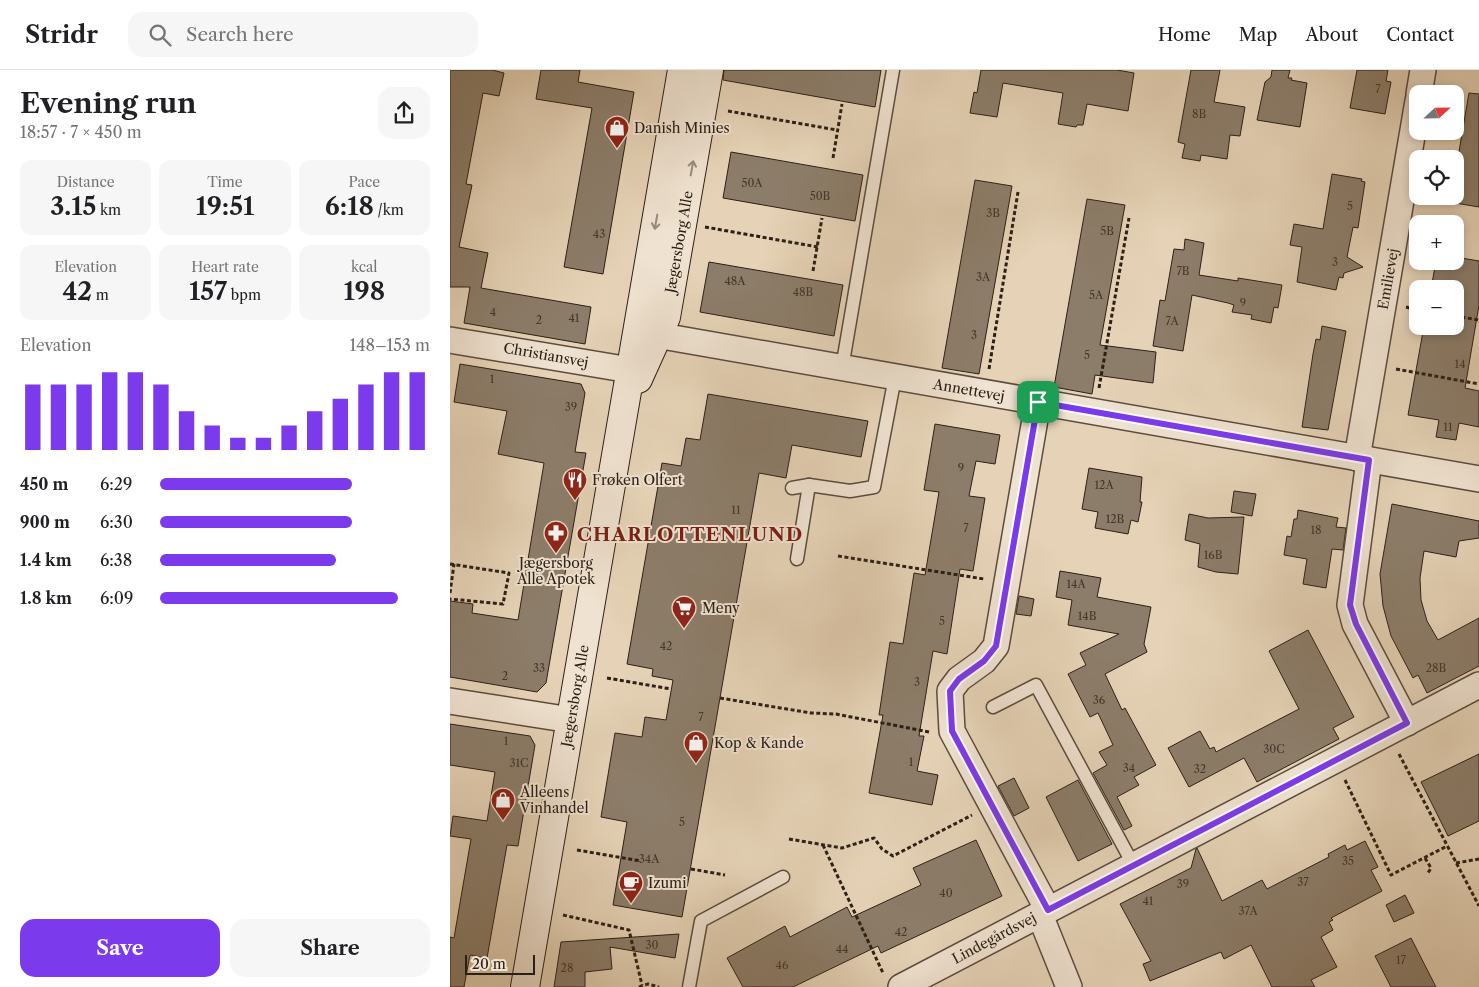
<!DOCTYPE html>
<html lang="en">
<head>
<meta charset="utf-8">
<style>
	body { margin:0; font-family:"Libre Caslon Text",serif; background:#f6f6f6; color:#202124; height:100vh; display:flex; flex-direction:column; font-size:19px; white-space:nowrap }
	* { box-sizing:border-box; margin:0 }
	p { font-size:16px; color:#757577 }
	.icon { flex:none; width:28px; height:28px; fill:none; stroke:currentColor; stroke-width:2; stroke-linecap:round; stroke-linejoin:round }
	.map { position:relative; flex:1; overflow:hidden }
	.side { display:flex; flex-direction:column; background:#fff; width:450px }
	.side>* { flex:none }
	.needle { width:32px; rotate:68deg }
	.controls { position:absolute; left:959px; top:15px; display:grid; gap:10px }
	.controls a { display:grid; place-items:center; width:55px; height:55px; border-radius:10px; background:#fff; box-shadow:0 2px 8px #0003; font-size:25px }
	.scale { position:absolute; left:15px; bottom:12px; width:70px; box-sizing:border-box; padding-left:5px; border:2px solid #2b2017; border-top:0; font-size:14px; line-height:18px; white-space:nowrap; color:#2b2017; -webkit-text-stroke:4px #efe2d0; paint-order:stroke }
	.pin { position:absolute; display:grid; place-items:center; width:42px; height:42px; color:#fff; margin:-21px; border-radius:10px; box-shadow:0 2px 8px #0006 }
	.round { display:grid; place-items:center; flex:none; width:52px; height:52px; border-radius:15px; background:#f6f6f6 }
	.summary { display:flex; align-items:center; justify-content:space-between; height:85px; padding:0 20px }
	h1 { font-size:28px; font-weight:700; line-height:38px }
	.stats { display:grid; grid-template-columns:repeat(3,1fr); gap:8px; height:85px; padding:5px 20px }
	.stats div { display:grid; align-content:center; border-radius:12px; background:#f6f6f6; text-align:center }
	.stats b { font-size:25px; font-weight:700 }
	.stats small { font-size:14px; font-weight:400 }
	.stats p { font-size:14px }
	.chart { height:140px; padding:10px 20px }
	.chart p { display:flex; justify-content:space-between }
	.chart svg { width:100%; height:90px; margin-top:5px; stroke:#7c3aed; stroke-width:6 }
	.cta { display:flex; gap:10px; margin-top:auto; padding:10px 20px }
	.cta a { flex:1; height:58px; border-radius:15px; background:#7c3aed; color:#fff; font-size:20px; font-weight:700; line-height:58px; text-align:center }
	.cta a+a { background:#f6f6f6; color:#202124 }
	ul { padding:0 20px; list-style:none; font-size:16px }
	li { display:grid; grid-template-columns:80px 60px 1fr; align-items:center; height:38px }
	li i { height:12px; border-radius:6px; background:#7c3aed }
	header { display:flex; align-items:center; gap:30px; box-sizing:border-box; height:70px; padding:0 25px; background:#fff; border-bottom:1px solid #e0e0e0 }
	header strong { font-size:24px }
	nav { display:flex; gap:28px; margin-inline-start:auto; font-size:18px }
	.search { width:350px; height:45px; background:#f6f6f6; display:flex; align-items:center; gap:12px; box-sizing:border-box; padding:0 18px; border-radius:15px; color:#757577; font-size:19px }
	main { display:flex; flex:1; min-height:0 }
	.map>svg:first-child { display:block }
</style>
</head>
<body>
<header>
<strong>Stridr</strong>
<div class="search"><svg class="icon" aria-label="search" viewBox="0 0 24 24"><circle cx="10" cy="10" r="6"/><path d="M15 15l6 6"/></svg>Search here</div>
<nav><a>Home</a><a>Map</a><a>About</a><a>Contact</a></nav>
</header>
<main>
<section class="side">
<div class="summary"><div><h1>Evening run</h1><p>18:57 · 7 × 450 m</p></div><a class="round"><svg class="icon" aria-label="share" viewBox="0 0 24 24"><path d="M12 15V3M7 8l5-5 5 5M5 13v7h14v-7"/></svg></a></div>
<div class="stats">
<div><p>Distance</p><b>3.15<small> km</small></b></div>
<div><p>Time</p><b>19:51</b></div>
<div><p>Pace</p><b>6:18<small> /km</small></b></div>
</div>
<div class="stats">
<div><p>Elevation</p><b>42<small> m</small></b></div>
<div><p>Heart rate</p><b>157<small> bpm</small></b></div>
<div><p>kcal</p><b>198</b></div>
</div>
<div class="chart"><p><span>Elevation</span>148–153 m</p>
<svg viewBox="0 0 160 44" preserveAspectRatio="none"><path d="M5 44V12M15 44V12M25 44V12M35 44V6M45 44V6M55 44V12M65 44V25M75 44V32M85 44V38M95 44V38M105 44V32M115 44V25M125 44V19M135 44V12M145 44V6M155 44V6"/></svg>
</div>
<ul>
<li><b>450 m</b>6:29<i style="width:71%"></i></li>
<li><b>900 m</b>6:30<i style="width:71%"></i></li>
<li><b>1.4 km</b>6:38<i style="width:65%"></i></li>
<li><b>1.8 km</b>6:09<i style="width:88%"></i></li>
</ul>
<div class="cta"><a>Save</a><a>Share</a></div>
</section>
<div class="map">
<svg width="1029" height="917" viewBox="0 0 1029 917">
	<rect width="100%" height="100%" fill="#e6d3b7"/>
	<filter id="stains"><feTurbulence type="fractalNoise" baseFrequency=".004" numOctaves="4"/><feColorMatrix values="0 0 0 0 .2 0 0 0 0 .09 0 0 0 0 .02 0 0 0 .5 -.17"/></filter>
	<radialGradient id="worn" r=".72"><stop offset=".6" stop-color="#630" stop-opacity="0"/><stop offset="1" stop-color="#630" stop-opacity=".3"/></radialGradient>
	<!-- building -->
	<g fill="#8c7d6a" stroke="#2b2017">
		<polygon points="0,0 42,0 54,3 49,26 33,23 16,114 22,115 9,177 38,183 31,218 141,237 135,274 14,253 20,217 0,217"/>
		<polygon points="91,0 130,0 128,12 184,22 153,204 114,197 142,38 86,29"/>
		<polygon points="274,0 431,0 425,37 273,10"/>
		<polygon points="531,0 667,0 684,3 678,41 637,34 633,55 627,55 626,57 608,54 613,23 553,13 547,47 520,43 524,22 527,23"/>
		<polygon points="741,0 770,0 764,32 795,37 790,66 780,65 777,89 751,85 750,91 732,88 735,74 728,72"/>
		<polygon points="822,0 840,0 838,8 842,8 841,10 857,13 850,57 807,50 815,12 821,7"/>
		<polygon points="907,0 938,0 936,11 941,12 935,44 900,38"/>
		<polygon points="1019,23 1029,24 1029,137 1005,133 1005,105"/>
		<polygon points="281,82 413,105 405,151 273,128"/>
		<polygon points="882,104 912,109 911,111 915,112 908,158 903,157 897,187 913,197 894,203 893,208 889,207 886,220 847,212 852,177 840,175 844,154 873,159"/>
		<polygon points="525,110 562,116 529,304 492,298"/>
		<polygon points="637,129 675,135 650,275 706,282 703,313 645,305 642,324 604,317"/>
		<polygon points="735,169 754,173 749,205 788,211 788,208 832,215 828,238 824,237 821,253 801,249 802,245 782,242 784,235 778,233 742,225 733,281 703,276 710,230 715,231 724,179 734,180"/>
		<polygon points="1005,187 1029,191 1029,235 1015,318 1029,321 1029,357 1009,353 1006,370 986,367 989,350 958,345 974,256 1005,256 1005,219 981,219 986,191 1005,191"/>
		<polygon points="259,192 393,215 384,266 250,242"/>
		<polygon points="872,256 896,261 878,360 852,357 863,284 866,269 870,270"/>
		<polygon points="10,294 131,314 135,323 125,382 136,383 96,613 87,622 0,607 0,531 23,534 22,543 68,550 94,393 48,384 57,341 4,332"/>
		<polygon points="258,324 418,351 411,387 342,375 336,408 309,403 232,847 163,835 177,752 151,747 165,663 192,667 195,647 216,650 223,610 202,606 203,599 177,594 212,393 231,396 236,368 250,370"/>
		<polygon points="485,354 550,365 545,394 526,391 519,426 535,428 523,501 510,499 497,584 483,581 469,666 474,666 467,701 488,705 482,735 419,723 433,645 429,645 440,572 453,574 464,503 475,505 489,422 474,420"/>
		<polygon points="639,398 692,407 690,432 692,432 688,452 681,450 678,464 645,458 648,442 632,439"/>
		<polygon points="784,421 806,424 802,446 781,442"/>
		<polygon points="942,434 1029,451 1029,468 1009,471 1006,487 974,481 970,508 971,530 977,551 988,570 1029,548 1029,596 977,623 968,605 963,608 941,566 933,536 930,504"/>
		<polygon points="848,440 888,448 886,457 896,458 893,480 882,479 876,518 853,514 857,489 834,485 837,466 841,467 844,449 847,449"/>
		<polygon points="739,444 758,448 794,447 788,504 766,502 748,497 750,474 735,470"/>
		<polygon points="610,501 651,508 647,527 701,537 694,574 697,582 655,604 672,640 675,638 706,695 684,707 689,715 667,727 682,756 674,760 643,703 657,695 649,682 663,675 648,643 640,647 618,604 636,595 630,583 669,564 618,555 622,530 606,527"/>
		<polygon points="569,526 584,529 581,546 566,544"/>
		<polygon points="858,560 904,647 883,658 889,669 807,712 794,688 739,717 718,678 750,661 760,679 764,677 766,682 849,639 819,581"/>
		<polygon points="0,654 80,666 85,675 68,776 57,775 37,888 20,885 14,917 0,917 0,867 4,868 21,769 0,766 3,746 37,751 45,702 0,695"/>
		<polygon points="1029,684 1029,751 998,766 971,712"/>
		<polygon points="564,708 579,738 564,746 548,716"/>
		<polygon points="628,710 662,774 628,791 596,727"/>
		<polygon points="526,770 552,826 493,854 431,883 428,876 343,917 293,917 277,888 335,856 340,867 397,837 402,847 471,815 463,798"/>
		<polygon points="915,771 928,797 921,800 932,821 881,848 883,850 879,852 883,860 871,867 887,897 861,910 865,917 822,917 801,875 774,889 771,882 700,911 693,894 701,891 670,834 741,798 746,779 747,778 772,831 812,810 817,819 879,787 878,784 895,775 897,780"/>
		<polygon points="955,825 964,843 944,852 936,835"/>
		<polygon points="229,864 225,888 160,877 162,899 135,902 135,917 104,917 111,872"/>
		<polygon points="961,868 986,917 941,917 925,886"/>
	</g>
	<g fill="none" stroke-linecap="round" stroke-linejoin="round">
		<defs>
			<g id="lane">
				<polyline points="392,298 443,0"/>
				<polyline points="342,418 359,415 400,421 424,417 445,307"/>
				<polyline points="347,489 359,415"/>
				<polyline points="543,637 586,615 684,796"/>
				<polyline points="239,917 251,851 333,807"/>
			</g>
			<g id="street">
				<polyline points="969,24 973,0"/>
				<polyline points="189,262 1029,409"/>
				<polyline points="0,270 192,302"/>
				<polyline points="588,332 546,576 534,591 509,609 500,621 502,661 598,840"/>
				<polyline points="907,388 968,31"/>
				<polyline points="919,390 900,535 905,554 957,653"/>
				<polyline points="0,631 121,650"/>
				<polyline points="590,845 619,917"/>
				<polyline points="451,917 1029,615"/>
			</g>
			<g id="secondary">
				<polyline points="188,309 216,247 259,0"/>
				<polyline points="75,917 232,0"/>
			</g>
		</defs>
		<!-- lane casing -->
		<use href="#lane" stroke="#5a4d3f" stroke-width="15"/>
		<!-- street casing -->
		<use href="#street" stroke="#5a4d3f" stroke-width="28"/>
		<!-- secondary casing -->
		<use href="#secondary" stroke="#2b2017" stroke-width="30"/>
		<!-- path -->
		<g stroke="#2b2017" stroke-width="3" stroke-dasharray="4 2.5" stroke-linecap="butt">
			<polyline points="278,41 387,60"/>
			<polyline points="383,88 392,34"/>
			<polyline points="255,157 368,177"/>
			<polyline points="363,201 372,148"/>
			<polyline points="956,237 968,240"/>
			<polyline points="1005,246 1029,250"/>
			<polyline points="539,299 568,122"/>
			<polyline points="946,299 1029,314"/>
			<polyline points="649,318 679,148"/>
			<polyline points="388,486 534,509"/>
			<polyline points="0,494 59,503 53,534 0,529"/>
			<polyline points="0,523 4,494"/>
			<polyline points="157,608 221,619"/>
			<polyline points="270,628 361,643 386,644 479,662"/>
			<polyline points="949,684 1029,836"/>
			<polyline points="895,710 941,805 997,776"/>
			<polyline points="339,769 392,778 424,768 432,779 443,786 522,745"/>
			<polyline points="373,775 433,903"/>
			<polyline points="127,780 191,791"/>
			<polyline points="975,788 981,798 978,803"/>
			<polyline points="1006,793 1029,789"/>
			<polyline points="241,799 275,805"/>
			<polyline points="113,845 179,860 192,915"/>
			<polyline points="189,917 198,914 209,917"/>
		</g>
		<!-- lane -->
		<use href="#lane" stroke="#efe2d0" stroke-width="12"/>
		<!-- street -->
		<use href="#street" stroke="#efe2d0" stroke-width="25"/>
		<!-- secondary -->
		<use href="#secondary" stroke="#efe2d0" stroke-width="28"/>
	</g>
	<!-- one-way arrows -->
	<defs><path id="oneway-shaft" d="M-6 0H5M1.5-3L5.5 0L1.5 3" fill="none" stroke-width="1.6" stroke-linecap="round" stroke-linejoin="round" transform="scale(1.25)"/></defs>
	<g stroke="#978b7d">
		<use href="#oneway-shaft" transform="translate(242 98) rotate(-80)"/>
		<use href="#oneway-shaft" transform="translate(206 152) rotate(100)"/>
	</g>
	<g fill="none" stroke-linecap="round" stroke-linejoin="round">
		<defs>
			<polygon id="route" points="588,332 919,390 900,535 906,554 957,653 598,840 502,661 500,621 509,609 534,591 546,576"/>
		</defs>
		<!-- route casing -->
		<use href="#route" stroke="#fff" stroke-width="10"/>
		<!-- route -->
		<use href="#route" stroke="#7c3aed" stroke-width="6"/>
	</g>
	<!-- icons -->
	<defs>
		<symbol id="shop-pin" viewBox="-11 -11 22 30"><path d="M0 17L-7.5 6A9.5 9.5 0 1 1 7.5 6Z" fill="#8f2418" stroke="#efe2d0"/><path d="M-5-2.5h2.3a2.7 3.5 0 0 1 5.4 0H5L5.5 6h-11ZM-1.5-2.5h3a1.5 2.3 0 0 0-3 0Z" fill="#fff"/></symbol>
		<symbol id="restaurant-pin" viewBox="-11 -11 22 30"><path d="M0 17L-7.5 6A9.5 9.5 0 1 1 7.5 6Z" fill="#8f2418" stroke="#efe2d0"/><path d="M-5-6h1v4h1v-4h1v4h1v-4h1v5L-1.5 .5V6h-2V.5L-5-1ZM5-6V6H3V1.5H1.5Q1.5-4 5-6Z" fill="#fff"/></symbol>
		<symbol id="pharmacy-pin" viewBox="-11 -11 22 30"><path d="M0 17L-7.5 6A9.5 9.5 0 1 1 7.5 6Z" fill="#8f2418" stroke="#efe2d0"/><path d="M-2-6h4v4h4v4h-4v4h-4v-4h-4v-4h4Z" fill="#fff"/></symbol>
		<symbol id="supermarket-pin" viewBox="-11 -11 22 30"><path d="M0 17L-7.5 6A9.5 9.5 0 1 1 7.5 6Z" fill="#8f2418" stroke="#efe2d0"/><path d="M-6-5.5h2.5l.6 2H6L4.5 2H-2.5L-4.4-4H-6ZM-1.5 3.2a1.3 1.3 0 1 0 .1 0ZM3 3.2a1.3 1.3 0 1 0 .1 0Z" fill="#fff"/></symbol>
		<symbol id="cafe-pin" viewBox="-11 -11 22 30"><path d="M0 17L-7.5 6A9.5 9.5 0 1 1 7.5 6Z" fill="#8f2418" stroke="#efe2d0"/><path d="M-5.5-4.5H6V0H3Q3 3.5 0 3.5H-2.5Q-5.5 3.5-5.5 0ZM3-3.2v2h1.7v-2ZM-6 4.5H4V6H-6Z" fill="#fff"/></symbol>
	</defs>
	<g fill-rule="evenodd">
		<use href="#shop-pin" x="153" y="44" width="28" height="38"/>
		<use href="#restaurant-pin" x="111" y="396" width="28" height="38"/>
		<use href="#pharmacy-pin" x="92" y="449" width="28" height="38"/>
		<use href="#supermarket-pin" x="220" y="524" width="28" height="38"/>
		<use href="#shop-pin" x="232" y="659" width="28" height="38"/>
		<use href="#shop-pin" x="39" y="716" width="28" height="38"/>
		<use href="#cafe-pin" x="167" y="799" width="28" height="38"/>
	</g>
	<g text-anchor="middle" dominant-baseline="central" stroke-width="4" stroke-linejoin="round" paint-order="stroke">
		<!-- number labels -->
		<g font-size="11" fill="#43372c">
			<text x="928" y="19">7</text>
			<text x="749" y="44">8B</text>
			<text x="302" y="113">50A</text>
			<text x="370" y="126">50B</text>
			<text x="900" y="136">5</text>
			<text x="543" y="143">3B</text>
			<text x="657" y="161">5B</text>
			<text x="149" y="164">43</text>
			<text x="885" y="192">3</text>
			<text x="733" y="201">7B</text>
			<text x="533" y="207">3A</text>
			<text x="285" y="211">48A</text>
			<text x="353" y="222">48B</text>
			<text x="646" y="225">5A</text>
			<text x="793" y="233">9</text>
			<text x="43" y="242">4</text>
			<text x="124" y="248">41</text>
			<text x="89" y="250">2</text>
			<text x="722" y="251">7A</text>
			<text x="524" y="265">3</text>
			<text x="637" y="285">5</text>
			<text x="1010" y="294">14</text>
			<text x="42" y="309">1</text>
			<text x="121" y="337">39</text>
			<text x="998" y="357">11</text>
			<text x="511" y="398">9</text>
			<text x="654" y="415">12A</text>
			<text x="286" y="440">11</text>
			<text x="665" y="449">12B</text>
			<text x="516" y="458">7</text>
			<text x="866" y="460">18</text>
			<text x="763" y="485">16B</text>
			<text x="626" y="514">14A</text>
			<text x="637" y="546">14B</text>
			<text x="492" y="551">5</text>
			<text x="216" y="576">42</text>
			<text x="89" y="598">33</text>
			<text x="986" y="598">28B</text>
			<text x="55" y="606">2</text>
			<text x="467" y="612">3</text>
			<text x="649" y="630">36</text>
			<text x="251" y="647">7</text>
			<text x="56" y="671">1</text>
			<text x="824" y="679">30C</text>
			<text x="461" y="692">1</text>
			<text x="69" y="693">31C</text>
			<text x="679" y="698">34</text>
			<text x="750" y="699">32</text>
			<text x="232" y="752">5</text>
			<text x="199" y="789">34A</text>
			<text x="898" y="791">35</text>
			<text x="853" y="812">37</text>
			<text x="733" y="814">39</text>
			<text x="496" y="823">40</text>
			<text x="698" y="831">41</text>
			<text x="798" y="841">37A</text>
			<text x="451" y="862">42</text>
			<text x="202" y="875">30</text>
			<text x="392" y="879">44</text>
			<text x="951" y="890">17</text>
			<text x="332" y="895">46</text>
			<text x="117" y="898">28</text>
		</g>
		<!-- poi labels -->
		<g font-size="14" fill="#2b2017" stroke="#efe2d0" text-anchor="start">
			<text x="184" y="58">Danish Minies</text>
			<text x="142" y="410">Frøken Olfert</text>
			<text x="106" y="493" text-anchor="middle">Jægersborg<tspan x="106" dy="16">Alle Apotek</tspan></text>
			<text x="252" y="538">Meny</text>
			<text x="264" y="673">Kop &amp; Kande</text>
			<text x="70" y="722">Alleens<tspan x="70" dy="16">Vinhandel</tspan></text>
			<text x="198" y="813">Izumi</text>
		</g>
		<!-- street labels -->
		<g font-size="14" fill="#2b2017" stroke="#efe2d0">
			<text transform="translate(229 172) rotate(-80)">Jægersborg Alle</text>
			<text transform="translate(938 209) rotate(-80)">Emilievej</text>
			<text transform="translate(96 285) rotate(10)">Christiansvej</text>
			<text transform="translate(519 320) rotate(10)">Annettevej</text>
			<text transform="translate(125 626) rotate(-80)">Jægersborg Alle</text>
			<text transform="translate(544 868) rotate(-28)">Lindegårdsvej</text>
		</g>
		<!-- district labels -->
		<g font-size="19" font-weight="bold" letter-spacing="1" fill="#7a1f14" stroke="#efe2d0">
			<text x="240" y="464">CHARLOTTENLUND</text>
		</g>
	</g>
	<rect width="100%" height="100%" filter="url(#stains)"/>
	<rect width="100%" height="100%" fill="url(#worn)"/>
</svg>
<div class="controls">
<a><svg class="needle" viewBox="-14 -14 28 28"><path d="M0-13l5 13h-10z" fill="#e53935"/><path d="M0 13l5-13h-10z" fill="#757577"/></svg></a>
<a><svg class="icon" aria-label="locate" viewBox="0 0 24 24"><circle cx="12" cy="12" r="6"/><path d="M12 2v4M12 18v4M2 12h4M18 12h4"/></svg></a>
<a>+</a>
<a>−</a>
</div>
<div class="scale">20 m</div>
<div class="pin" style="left:588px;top:332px;background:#1e9e55"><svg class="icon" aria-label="arrive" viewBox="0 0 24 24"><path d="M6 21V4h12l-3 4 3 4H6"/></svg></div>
</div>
</main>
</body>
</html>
